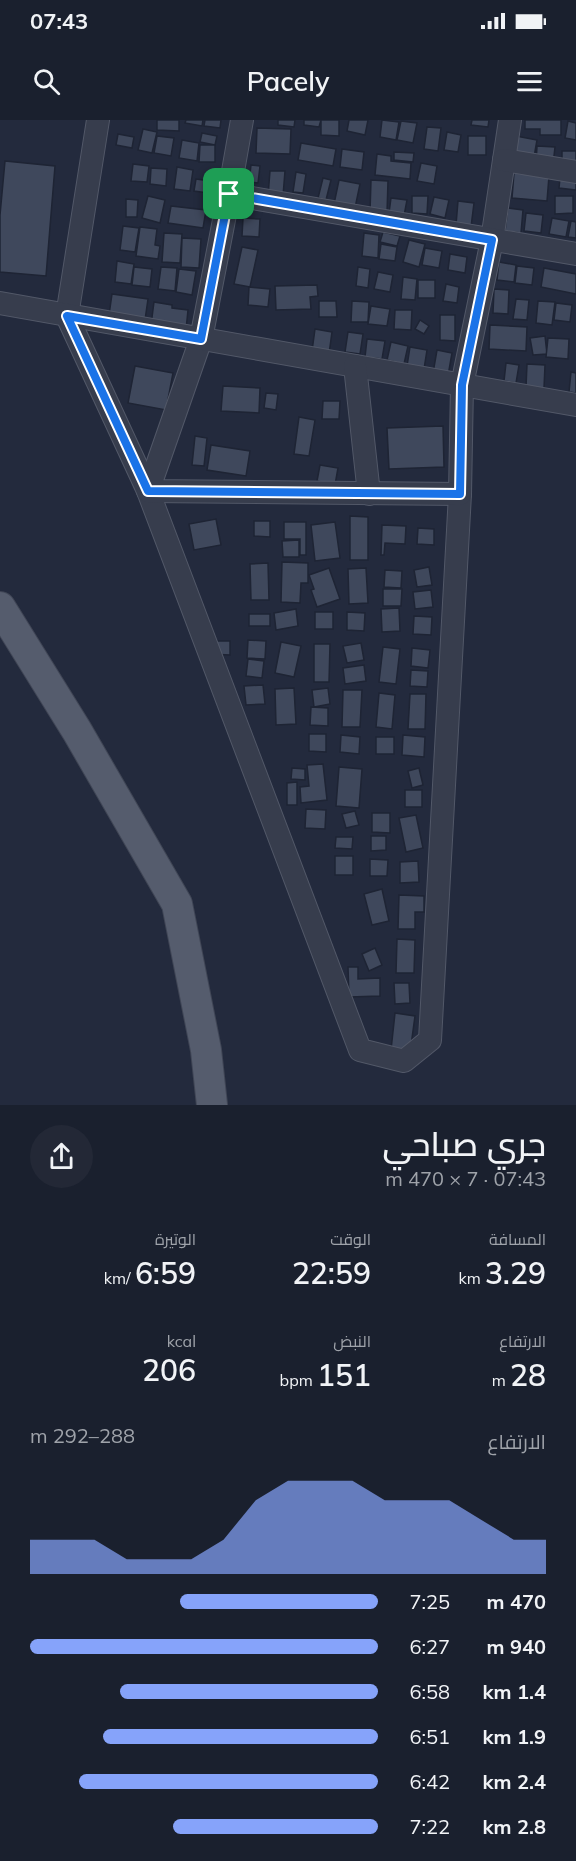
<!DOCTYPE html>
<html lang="ar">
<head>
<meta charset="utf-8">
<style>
	body { margin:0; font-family:Mulish,Cairo,sans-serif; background:#232836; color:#f1f3f6; direction:rtl; height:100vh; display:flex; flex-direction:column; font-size:22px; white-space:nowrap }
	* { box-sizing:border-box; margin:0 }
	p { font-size:20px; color:#9fa3aa }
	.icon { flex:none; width:33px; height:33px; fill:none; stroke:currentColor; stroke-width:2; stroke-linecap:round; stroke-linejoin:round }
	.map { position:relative; height:985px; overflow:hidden; direction:ltr }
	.side { display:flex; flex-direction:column; background:#1a202e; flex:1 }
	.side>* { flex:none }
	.pin { position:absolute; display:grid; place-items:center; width:51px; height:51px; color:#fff; margin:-26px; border-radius:12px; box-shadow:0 3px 9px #0006 }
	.round { display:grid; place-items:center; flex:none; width:63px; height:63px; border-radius:32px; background:#232836 }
	.head { display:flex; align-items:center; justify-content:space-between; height:102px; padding:0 30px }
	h1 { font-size:33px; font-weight:600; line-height:45px }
	.figures { display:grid; grid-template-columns:repeat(3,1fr); gap:9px; height:102px; padding:6px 30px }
	.figures div { display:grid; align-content:center }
	.figures b { font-size:30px; font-weight:600 }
	.figures small { font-size:16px; font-weight:400 }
	.figures p { font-size:16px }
	.chart { height:168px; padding:12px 30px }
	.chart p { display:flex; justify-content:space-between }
	.chart svg { width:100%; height:108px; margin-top:6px; fill:#86a3fa; opacity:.7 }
	ul { padding:0 30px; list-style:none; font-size:20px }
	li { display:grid; grid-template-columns:96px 72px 1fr; align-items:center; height:45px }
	li i { height:15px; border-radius:8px; background:#86a3fa }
	.status { display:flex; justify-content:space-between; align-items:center; height:42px; padding:0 30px; background:#1a202e; direction:ltr }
	.status svg { height:16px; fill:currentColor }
	header { display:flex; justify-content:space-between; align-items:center; height:78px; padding:0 30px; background:#1a202e; font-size:27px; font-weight:600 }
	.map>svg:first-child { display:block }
</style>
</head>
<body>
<div class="status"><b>07:43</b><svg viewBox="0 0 49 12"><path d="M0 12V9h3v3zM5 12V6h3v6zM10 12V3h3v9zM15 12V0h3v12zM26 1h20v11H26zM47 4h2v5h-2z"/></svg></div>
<header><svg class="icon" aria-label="menu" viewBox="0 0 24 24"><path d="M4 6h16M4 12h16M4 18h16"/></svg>Pacely<svg class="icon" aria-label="search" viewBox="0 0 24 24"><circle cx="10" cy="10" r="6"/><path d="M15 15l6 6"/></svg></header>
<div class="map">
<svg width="576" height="985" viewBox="0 0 576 985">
	<rect width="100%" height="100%" fill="#232a3d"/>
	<!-- building -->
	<g fill="#3f485c" stroke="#1e2434" stroke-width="1.5">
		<polygon points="157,0 179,0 179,11 157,10"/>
		<polygon points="186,0 203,0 202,6 185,3"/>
		<polygon points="205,0 221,0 220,8 204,6"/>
		<polygon points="278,0 295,0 294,7 278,5"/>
		<polygon points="304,0 321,0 319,7 304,5"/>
		<polygon points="321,0 339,0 339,16 321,15"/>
		<polygon points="349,0 368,0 365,15 347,11"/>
		<polygon points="382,0 399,2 396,20 380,17"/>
		<polygon points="472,0 489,0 488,7 471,5"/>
		<polygon points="525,0 561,0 561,15 540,15 540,9 525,9"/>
		<polygon points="401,1 417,3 413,23 397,20"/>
		<polygon points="568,1 576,3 576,20 565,18"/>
		<polygon points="427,7 441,8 438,31 424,29"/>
		<polygon points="257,8 291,9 290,34 256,33"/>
		<polygon points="143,9 157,12 152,33 138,30"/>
		<polygon points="447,12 461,15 458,32 444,30"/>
		<polygon points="202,13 217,16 215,25 200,22"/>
		<polygon points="118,14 134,17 132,28 116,25"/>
		<polygon points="157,16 174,18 171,36 154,33"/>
		<rect x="468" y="16" width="18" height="19"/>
		<polygon points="516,16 537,20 533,43 512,39"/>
		<polygon points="182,20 199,23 197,41 179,38"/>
		<polygon points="301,23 336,29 333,46 298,40"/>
		<polygon points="200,25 215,25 215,42 199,42"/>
		<polygon points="537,26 555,27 553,45 536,44"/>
		<polygon points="342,29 364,32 362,50 340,47"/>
		<rect x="562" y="31" width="14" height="18"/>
		<polygon points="394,32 414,33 413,42 394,40"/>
		<polygon points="377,34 391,36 391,41 411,43 410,59 375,55"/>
		<polygon points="5,41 55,46 46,156 0,152 0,95"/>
		<polygon points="421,43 437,46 434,64 417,61"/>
		<polygon points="133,44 149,46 147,62 131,61"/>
		<polygon points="251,45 260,46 258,63 249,62"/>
		<polygon points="177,47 193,50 190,71 174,69"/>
		<polygon points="151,48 167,49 166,66 150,64"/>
		<polygon points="270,51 285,51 283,76 268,76"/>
		<polygon points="296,52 306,54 303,73 293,72"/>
		<polygon points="514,53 549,56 547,81 512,78"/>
		<polygon points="323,58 331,60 326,80 318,78"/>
		<polygon points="560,58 576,60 576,70 559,68"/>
		<polygon points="196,59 210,61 208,73 194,71"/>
		<polygon points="339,60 360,64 355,88 334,84"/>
		<polygon points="371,60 388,61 387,93 370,92"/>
		<polygon points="148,76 165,80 160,103 142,98"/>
		<polygon points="412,76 428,76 427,94 412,93"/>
		<polygon points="555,76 573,76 573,93 555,94"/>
		<polygon points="434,77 449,80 445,98 430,94"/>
		<polygon points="391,78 407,80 404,96 389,93"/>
		<polygon points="126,79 138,80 137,97 126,97"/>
		<polygon points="458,81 474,83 471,107 456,105"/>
		<polygon points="171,86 206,90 203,108 168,103"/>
		<polygon points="508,88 523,90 521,113 505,111"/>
		<polygon points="526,93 543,95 541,113 524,111"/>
		<polygon points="243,98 260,99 259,117 242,116"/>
		<polygon points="552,98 569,101 566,117 549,114"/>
		<polygon points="571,101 576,102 576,118 568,117"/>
		<polygon points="123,106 139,108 135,132 120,130"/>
		<polygon points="140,107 157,109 155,125 160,126 158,139 136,136"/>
		<polygon points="383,112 400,116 397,126 380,122"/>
		<polygon points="164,113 182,114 180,143 162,142"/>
		<polygon points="364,113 379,115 378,138 362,136"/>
		<polygon points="182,118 201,119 199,148 181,147"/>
		<polygon points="409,120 425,124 419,147 403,142"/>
		<polygon points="381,124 397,127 395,141 379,139"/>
		<polygon points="242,127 258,130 250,167 234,164"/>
		<polygon points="425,128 442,131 439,148 422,145"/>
		<polygon points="450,134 467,137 465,153 448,150"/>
		<polygon points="117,141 134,144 131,164 115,162"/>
		<polygon points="499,142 516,145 514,162 497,160"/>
		<polygon points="517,146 534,148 532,165 515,163"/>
		<polygon points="134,147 152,149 150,167 132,165"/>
		<polygon points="161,147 177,148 175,171 158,169"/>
		<polygon points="358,147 370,149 368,168 356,166"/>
		<polygon points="544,148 576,154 576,174 541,167"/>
		<polygon points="179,149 196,151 192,175 176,172"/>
		<polygon points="378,152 393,155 390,172 374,169"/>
		<polygon points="403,157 417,159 415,180 401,179"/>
		<rect x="418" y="160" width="17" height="18"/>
		<polygon points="446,164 459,167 457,183 443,181"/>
		<polygon points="317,165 318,176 310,177 311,189 276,190 275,166"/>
		<polygon points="249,167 270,169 268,187 248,185"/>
		<polygon points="494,169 509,170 508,194 493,193"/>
		<polygon points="112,174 148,179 145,200 109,195"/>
		<polygon points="516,179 529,180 527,200 513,199"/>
		<polygon points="319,181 336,181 337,197 319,197"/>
		<polygon points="352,181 369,182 368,202 351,202"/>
		<polygon points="538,181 555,182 552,205 536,203"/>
		<polygon points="154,182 172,185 172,188 188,190 186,210 151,205"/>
		<polygon points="556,183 572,185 570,202 554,200"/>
		<polygon points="371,186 390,189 387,206 368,204"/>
		<polygon points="395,190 412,190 411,210 394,209"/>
		<polygon points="440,195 455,195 455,221 440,220"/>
		<polygon points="420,200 429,206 424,214 415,209"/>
		<polygon points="490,205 527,207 526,231 489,229"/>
		<polygon points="315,209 332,212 329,234 312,231"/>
		<polygon points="348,212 363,214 360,234 345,232"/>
		<polygon points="545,216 547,234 533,235 530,218"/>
		<polygon points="548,218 569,219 568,239 546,237"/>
		<polygon points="367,219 385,221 382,239 365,237"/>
		<polygon points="391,222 408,226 404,244 387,240"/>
		<polygon points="410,227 427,230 424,249 407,246"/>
		<polygon points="437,230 452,233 448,256 433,253"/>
		<polygon points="506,243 519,245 516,263 504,261"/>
		<polygon points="527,244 545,245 544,268 526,267"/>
		<polygon points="135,246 173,253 166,290 128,283"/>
		<polygon points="571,252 576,253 576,273 569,272"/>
		<polygon points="223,266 260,268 259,293 221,291"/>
		<polygon points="266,273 278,274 276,290 264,288"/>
		<polygon points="323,281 340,281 339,299 322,299"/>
		<polygon points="299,297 315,300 309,336 294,334"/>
		<polygon points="443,306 444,347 389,349 387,308"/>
		<polygon points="195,316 207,318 204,346 192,345"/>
		<polygon points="211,325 250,331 246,356 207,350"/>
		<polygon points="320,345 338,348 335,365 317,361"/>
		<polygon points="350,396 368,397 368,440 350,440"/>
		<polygon points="216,399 221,425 194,430 189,404"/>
		<polygon points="254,401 270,401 270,417 254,416"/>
		<polygon points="284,402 306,402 306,435 300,435 300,419 284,419"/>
		<polygon points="335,402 340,438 315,441 311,405"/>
		<polygon points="382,405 406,406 405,424 385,423 384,435 381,435"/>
		<polygon points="418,408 434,409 434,425 417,424"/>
		<polygon points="299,420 299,437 283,437 282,421"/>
		<polygon points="282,442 308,443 308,463 301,463 300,483 281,482"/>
		<polygon points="268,443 269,480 251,480 250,444"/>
		<polygon points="429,447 432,465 417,467 414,450"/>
		<polygon points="329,448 340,479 317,487 311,470 314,469 309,455"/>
		<polygon points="366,448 368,483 349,484 348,449"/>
		<polygon points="385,450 402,451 401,468 384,467"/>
		<polygon points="383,469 402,469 401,486 383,486"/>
		<polygon points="431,470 433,487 415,489 413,472"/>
		<polygon points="399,488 400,511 382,512 381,489"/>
		<polygon points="296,489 298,506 276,510 274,493"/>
		<rect x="315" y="492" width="18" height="17"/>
		<polygon points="347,492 365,493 364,511 347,510"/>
		<rect x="249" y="494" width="21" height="12"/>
		<polygon points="414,496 432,497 431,515 413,514"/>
		<polygon points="248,520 266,521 265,539 247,538"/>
		<polygon points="210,521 230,521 230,535 210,534"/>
		<polygon points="281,522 301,526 294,557 275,553"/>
		<polygon points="361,523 364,540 347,543 343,526"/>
		<polygon points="314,524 330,524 329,562 314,562"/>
		<polygon points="383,527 400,529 396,564 379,562"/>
		<polygon points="412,528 430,530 428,548 411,546"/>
		<polygon points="248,539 264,541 262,558 246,556"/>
		<polygon points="364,545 366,561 345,564 343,548"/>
		<polygon points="411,550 428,551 427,567 410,566"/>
		<polygon points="263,565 265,584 246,585 244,566"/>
		<polygon points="294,568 296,604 276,605 275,569"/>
		<polygon points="328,568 330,584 314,587 312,570"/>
		<polygon points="343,570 362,570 360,607 342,607"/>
		<polygon points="379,573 395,575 392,609 376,607"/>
		<polygon points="410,574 426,574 425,609 408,609"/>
		<polygon points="311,587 328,588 328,606 310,605"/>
		<polygon points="309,614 326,614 326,632 309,631"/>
		<polygon points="341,615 360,617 359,634 340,632"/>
		<polygon points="403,615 425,617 424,637 402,635"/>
		<rect x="376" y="617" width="18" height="17"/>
		<polygon points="323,644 327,680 301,683 300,667 309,666 307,645"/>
		<polygon points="339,647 362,649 359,688 336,686"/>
		<polygon points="292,648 305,649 305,660 291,659"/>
		<polygon points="419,648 423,665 412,668 408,651"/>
		<polygon points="297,662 297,685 287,685 287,663"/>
		<rect x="405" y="670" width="17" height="17"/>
		<polygon points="306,689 326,690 325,709 305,708"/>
		<polygon points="355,691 359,705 346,708 342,694"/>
		<polygon points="372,693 390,693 390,713 372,712"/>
		<polygon points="416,695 423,728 406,732 399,698"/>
		<polygon points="371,716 386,716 386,730 371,731"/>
		<polygon points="336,717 353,717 352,729 335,728"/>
		<rect x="335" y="736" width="18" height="19"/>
		<polygon points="370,739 388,740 387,756 370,756"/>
		<polygon points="418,741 419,762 400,763 400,742"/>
		<polygon points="382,769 389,801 372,805 364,774"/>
		<polygon points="399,775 424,776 424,792 415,792 415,809 398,809"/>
		<polygon points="397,819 415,820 414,853 396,853"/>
		<polygon points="375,828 382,845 369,851 362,834"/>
		<polygon points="348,847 358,847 358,859 380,858 380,876 349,877"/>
		<polygon points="394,863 409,863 410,883 395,884"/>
		<polygon points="395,893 415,896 410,933 391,930"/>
	</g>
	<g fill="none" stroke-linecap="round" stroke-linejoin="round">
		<defs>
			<g id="minor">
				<polyline points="98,0 67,196 148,371 360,930 404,941 430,920 460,374 462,265 492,120 510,0"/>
				<polyline points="242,0 229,74 201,219 148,371 460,374"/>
				<polyline points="504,40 576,52"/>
				<polyline points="229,74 576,134"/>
				<polyline points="0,183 576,285"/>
				<polyline points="355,246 369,374"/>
			</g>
			<polyline id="major" points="0,487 77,611 177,784 206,930 212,985"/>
		</defs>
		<!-- minor casing -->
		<use href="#minor" stroke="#525868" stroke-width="24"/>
		<!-- major casing -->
		<use href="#major" stroke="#404656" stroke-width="32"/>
		<!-- minor -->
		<use href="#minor" stroke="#373d4d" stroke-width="22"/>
		<!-- major -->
		<use href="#major" stroke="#555c6d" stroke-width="30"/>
	</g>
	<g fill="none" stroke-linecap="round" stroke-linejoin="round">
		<defs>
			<polygon id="route" points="229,74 492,120 462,265 460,374 148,371 67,196 201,219"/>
		</defs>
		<!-- route casing -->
		<use href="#route" stroke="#fff" stroke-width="12"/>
		<!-- route -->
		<use href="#route" stroke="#1a73e8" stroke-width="8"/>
	</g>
</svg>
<div class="pin" style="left:229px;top:74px;background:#1e9e55"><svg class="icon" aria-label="arrive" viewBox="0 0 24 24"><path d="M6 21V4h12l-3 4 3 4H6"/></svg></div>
</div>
<section class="side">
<div class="head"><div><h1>جري صباحي</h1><p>07:43 · 7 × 470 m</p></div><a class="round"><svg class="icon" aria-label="share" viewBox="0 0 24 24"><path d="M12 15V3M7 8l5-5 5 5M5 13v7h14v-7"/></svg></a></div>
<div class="figures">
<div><p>المسافة</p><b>3.29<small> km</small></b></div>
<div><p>الوقت</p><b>22:59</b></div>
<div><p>الوتيرة</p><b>6:59<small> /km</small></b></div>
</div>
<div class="figures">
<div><p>الارتفاع</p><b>28<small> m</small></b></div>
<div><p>النبض</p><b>151<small> bpm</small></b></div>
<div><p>kcal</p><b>206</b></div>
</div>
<div class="chart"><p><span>الارتفاع</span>288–292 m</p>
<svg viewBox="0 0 160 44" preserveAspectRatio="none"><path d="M0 44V30L10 30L20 30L30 38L40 38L50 38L60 30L70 14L80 6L90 6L100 6L110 14L120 14L130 14L140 22L150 30L160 30V44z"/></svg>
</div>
<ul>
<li><b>470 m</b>7:25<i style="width:57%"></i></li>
<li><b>940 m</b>6:27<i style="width:100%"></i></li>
<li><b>1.4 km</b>6:58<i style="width:74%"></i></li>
<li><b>1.9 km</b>6:51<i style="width:79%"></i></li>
<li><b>2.4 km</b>6:42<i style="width:86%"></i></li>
<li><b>2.8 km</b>7:22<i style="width:59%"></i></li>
</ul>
</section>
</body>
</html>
